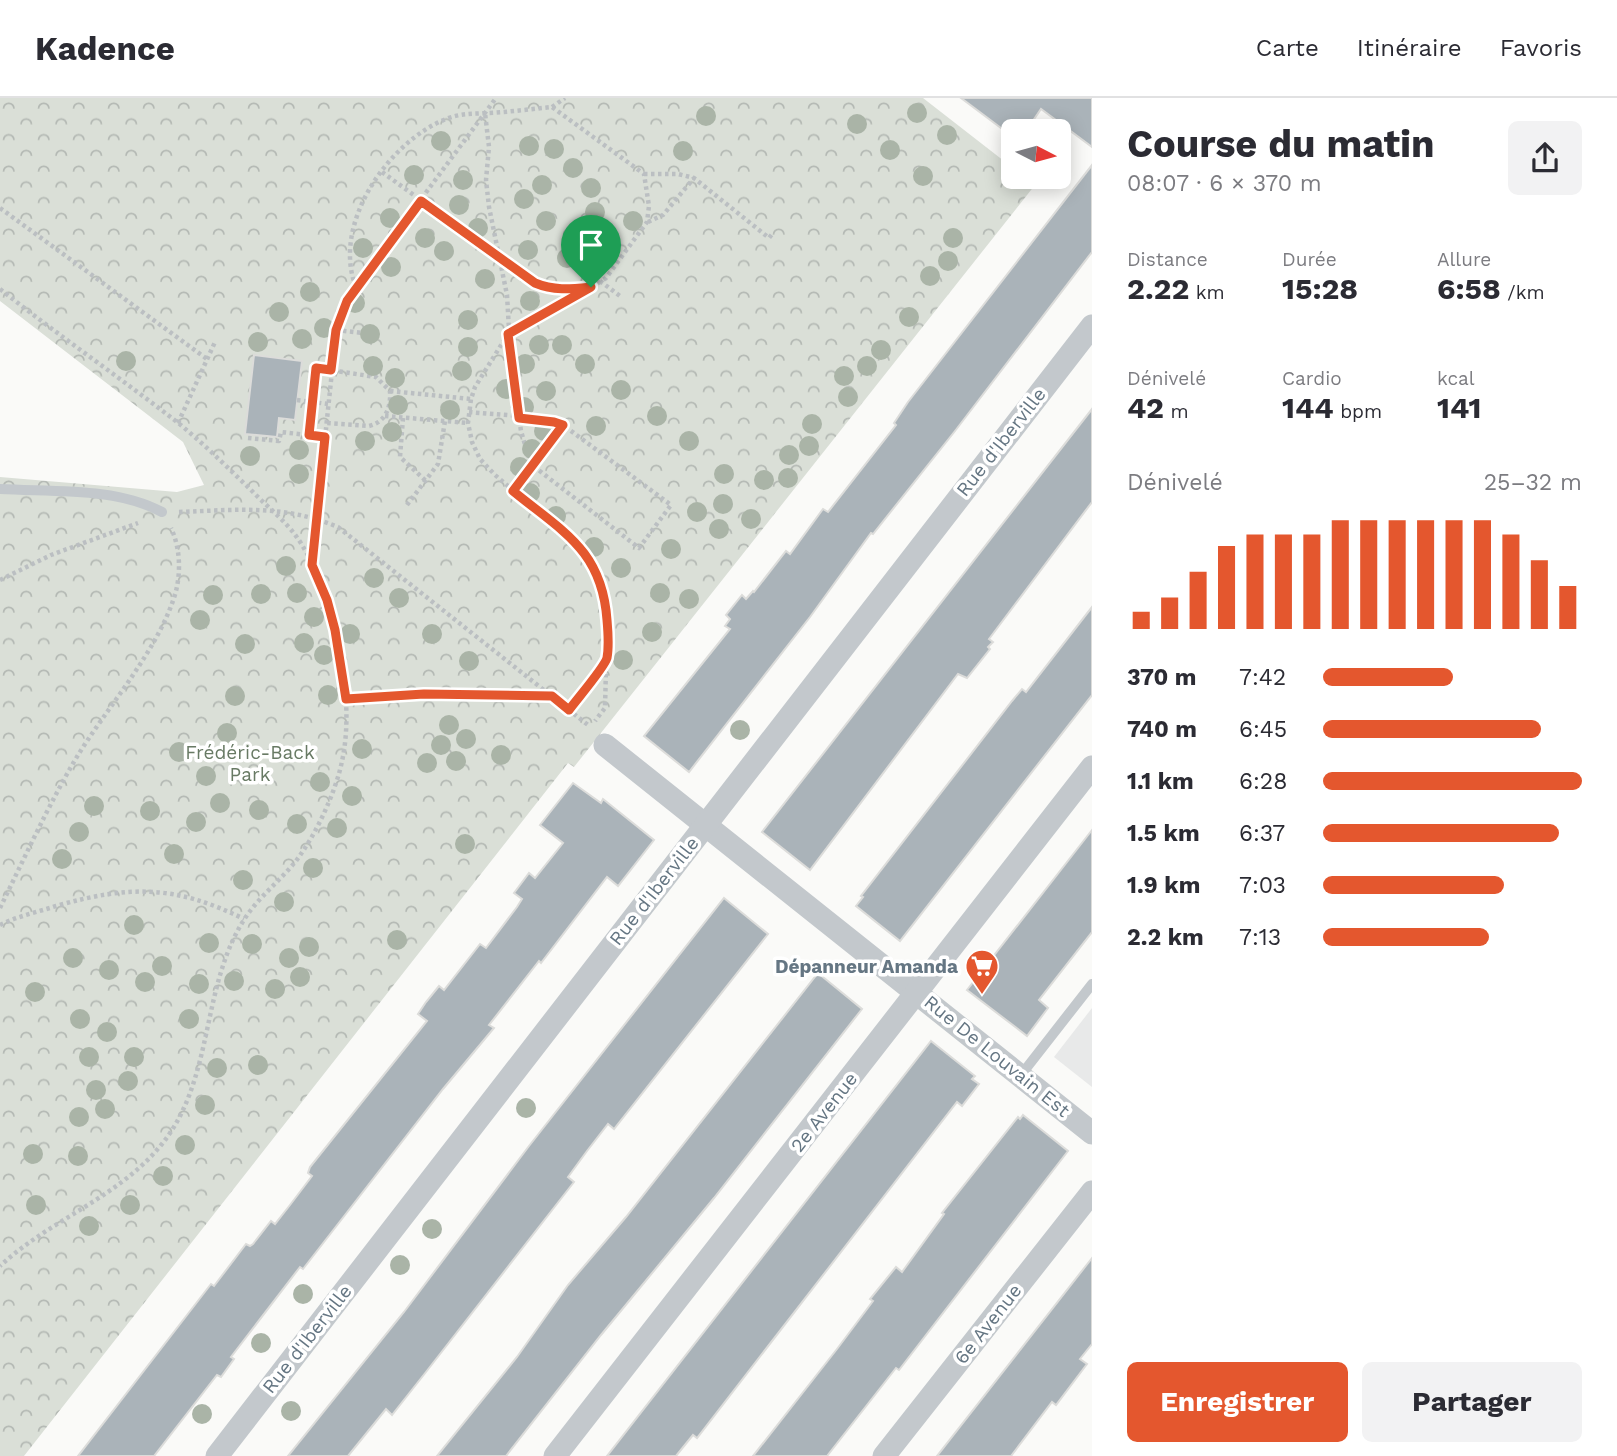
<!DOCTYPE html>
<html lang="fr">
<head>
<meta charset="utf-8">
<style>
	body { margin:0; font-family:"Work Sans",sans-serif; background:#f2f2f3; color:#2b2b33; height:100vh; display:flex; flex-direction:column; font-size:26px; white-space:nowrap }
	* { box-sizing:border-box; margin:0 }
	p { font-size:23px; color:#7c7c81 }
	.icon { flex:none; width:38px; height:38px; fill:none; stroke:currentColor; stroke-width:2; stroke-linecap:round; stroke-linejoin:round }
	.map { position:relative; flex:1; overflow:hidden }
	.details { display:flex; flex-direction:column; background:#fff; width:525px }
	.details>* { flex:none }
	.needle { width:46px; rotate:96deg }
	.controls { position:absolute; left:1001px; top:21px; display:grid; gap:14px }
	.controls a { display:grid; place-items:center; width:70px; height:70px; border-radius:10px; background:#fff; box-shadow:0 4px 18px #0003; font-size:35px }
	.pin { position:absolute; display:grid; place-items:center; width:60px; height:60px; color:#fff; margin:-72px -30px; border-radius:50% 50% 50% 0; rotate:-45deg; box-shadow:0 0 7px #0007 }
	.pin .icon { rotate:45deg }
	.round { display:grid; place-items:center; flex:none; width:74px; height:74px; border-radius:10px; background:#f2f2f3 }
	.overview { display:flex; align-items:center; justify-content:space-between; height:119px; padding:0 35px }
	h1 { font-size:38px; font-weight:700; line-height:52px }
	.figures { display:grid; grid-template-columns:repeat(3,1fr); gap:10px; height:119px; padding:7px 35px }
	.figures div { display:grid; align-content:center }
	.figures b { font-size:30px; font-weight:700 }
	.figures small { font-size:19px; font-weight:400 }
	.figures p { font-size:19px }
	.chart { height:196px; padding:14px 35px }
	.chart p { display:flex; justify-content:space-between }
	.chart svg { width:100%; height:126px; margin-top:7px; stroke:#e4572e; stroke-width:6 }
	.cta { display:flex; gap:14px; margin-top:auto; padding:14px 35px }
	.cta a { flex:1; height:80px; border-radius:10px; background:#e4572e; color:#fff; font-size:28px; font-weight:700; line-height:80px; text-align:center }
	.cta a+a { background:#f2f2f3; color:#2b2b33 }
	ul { padding:0 35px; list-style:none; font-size:23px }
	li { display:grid; grid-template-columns:112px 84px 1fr; align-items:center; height:52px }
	li i { height:18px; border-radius:9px; background:#e4572e }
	header { display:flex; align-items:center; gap:42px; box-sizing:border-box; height:98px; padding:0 35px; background:#fff; border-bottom:2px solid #e1e1e2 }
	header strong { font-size:33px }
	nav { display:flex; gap:38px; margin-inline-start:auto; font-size:24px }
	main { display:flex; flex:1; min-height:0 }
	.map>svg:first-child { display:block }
</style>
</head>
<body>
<header>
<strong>Kadence</strong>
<nav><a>Carte</a><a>Itinéraire</a><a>Favoris</a></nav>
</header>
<main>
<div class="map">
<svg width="1092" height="1358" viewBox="0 0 1092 1358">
	<defs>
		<pattern id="park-crowns" width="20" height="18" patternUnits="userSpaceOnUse" patternTransform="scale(1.75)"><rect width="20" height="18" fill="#dadfd7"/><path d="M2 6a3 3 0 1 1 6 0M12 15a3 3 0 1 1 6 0" fill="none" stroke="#b4b9b4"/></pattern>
	</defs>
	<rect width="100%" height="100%" fill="#fafaf8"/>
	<!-- built -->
	<polygon fill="#e8e9e9" points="1092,910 1092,989 1054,959"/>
	<!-- park -->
	<polygon fill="url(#park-crowns)" points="0,0 923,0 1013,70 1013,79 1024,79 1035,87 574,669 568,665 24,1358 0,1358 0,379 177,394 204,387 183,344 0,203"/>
	<!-- building -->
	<g fill="#aab3b9" stroke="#dcdcda" stroke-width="2">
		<polygon points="961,0 1092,0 1092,49 1041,11 1026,33 1013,33 1013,39"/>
		<polygon points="1092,67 1092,154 955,333 873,436 871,435 810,519 689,674 644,638 730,531 725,528 730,521 726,517 742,497 746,501 753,493 754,494 786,453 790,456 823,411 828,414 896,327 894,325 908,304"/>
		<polygon points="254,257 302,263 295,322 279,320 277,339 245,336"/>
		<polygon points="1092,311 1092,404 989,541 993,544 988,549 990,551 967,580 958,576 810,772 762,734"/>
		<polygon points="1092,509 1092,597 900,843 856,808 863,799 861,798 1012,603 1022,591 1026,594"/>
		<polygon points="573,685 601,705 603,701 654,742 618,788 607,779 541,865 539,863 489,927 494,930 443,991 303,1171 300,1169 231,1259 234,1261 221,1279 217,1277 154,1358 78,1358 211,1186 214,1188 246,1146 250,1148 253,1146 271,1123 275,1126 290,1107 312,1078 308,1075 310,1069 427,923 418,916 426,904 439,888 444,892 480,846 486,850 517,809 522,801 514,795 529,775 535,780 563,745 540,727"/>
		<polygon points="1092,732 1092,834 1039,902 1048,910 1027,938 967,892"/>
		<polygon points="724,800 768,836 614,1031 608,1026 587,1053 568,1079 574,1084 426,1274 392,1317 386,1311 348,1358 288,1358 404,1214 529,1048"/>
		<polygon points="818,875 862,911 714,1100 601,1237 506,1358 437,1358 517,1259 568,1187 626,1119"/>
		<polygon points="931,943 975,978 972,981 979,986 962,1008 957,1004 697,1340 693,1337 676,1358 607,1358"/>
		<polygon points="1023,1017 1068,1053 899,1272 896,1270 827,1358 753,1358 837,1251 873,1203 870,1201 896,1169 902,1174 944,1116 942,1115 1018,1019 1020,1021"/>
		<polygon points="1092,1160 1092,1246 1080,1261 1087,1266 1056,1307 1052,1304 1011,1358 937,1358"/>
	</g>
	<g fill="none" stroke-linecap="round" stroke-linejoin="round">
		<!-- path -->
		<g stroke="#bbbfc2" stroke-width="4.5" stroke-dasharray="3.5 3.5" stroke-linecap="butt">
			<polyline points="552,9 565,0"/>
			<path d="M382,74L535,185C554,193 571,192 590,189"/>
			<polyline points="644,76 678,76 694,80 769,140 773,135"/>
			<polyline points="0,110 207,261"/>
			<polyline points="648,124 663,117 694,80"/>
			<polyline points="600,183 620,198"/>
			<path d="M356,189C331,127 388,44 446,21C461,15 473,16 488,15C510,14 531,11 552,9L644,76L649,108L647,124L606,180L575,200L508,236L475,289L471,301L468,325L472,344L480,361L495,377L575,444L592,464L601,482L606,503L607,530L605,610L595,623"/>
			<path d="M0,191C58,237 119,279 177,324C203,345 227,369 251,392C268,410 289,425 302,447C325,484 337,530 343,572C348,611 349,647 336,685C327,712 313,740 296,763C279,784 256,801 242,825C207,883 211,956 181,1016C144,1092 58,1114 0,1168"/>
			<polyline points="336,232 363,235"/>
			<polyline points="390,293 471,301"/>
			<polyline points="297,302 328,306"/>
			<path d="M469,314C498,317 537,317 563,327L671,407L639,450L532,367L528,357L521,333L511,266L507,197L489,109L486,82L489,49L485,15"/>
			<polyline points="385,318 468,325"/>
			<polyline points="403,320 400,359 426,383"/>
			<polyline points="178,325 215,244"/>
			<path d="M309,337L316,270L376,279L390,293C391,309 386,324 369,328L326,325"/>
			<polyline points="248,340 279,343 281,334 325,339"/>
			<polyline points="513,393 563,327"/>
			<polyline points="407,407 438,366 445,323"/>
			<path d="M179,414C236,412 283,406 338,429L588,627"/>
			<polyline points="312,465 336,235 340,219 356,189 496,0"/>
			<polyline points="0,482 51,457 138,425"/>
			<polyline points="346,601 424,596 552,598"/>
			<polyline points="569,612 606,562"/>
			<path d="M0,810C24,761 47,710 75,662C106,610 160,551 176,493C181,473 180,449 171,430"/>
			<path d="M0,827C18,818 38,814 56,808C130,787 175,787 244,821"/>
		</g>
		<!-- service -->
		<g stroke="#c3c8cc" stroke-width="10">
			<path d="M0,391C52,394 116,389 162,414"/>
			<polyline points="1021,977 1092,886"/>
		</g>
		<!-- minor -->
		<g stroke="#c3c8cc" stroke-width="23">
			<polyline points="605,647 1092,1035"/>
			<polyline points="217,1358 1092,228"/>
			<polyline points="555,1358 1092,669"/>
			<polyline points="884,1358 1092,1094"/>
		</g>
	</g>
	<!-- trees -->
	<g fill="#aab4a7">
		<circle cx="917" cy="15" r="10"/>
		<circle cx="706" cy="18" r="10"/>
		<circle cx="857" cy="26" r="10"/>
		<circle cx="947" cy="37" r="10"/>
		<circle cx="441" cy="43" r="10"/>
		<circle cx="529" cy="48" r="10"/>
		<circle cx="554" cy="51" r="10"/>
		<circle cx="890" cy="52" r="10"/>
		<circle cx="683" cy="53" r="10"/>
		<circle cx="573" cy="70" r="10"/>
		<circle cx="414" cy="77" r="10"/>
		<circle cx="923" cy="78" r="10"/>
		<circle cx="463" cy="82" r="10"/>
		<circle cx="542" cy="87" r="10"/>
		<circle cx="591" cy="90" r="10"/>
		<circle cx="524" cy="101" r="10"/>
		<circle cx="459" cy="107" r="10"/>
		<circle cx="595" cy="114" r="10"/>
		<circle cx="390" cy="120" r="10"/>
		<circle cx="546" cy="123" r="10"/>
		<circle cx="633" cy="123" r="10"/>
		<circle cx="478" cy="130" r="10"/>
		<circle cx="425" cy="140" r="10"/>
		<circle cx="593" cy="140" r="10"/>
		<circle cx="953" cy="140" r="10"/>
		<circle cx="363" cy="150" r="10"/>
		<circle cx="528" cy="152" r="10"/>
		<circle cx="444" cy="153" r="10"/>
		<circle cx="567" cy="160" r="10"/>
		<circle cx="948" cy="163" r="10"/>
		<circle cx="391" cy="169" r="10"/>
		<circle cx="930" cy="178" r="10"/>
		<circle cx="485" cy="181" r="10"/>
		<circle cx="310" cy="194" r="10"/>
		<circle cx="530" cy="203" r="10"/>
		<circle cx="355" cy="205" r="10"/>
		<circle cx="279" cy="214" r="10"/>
		<circle cx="909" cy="219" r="10"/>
		<circle cx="468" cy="222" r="10"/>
		<circle cx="324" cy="230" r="10"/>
		<circle cx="370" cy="236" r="10"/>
		<circle cx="302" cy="241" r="10"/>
		<circle cx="258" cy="244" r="10"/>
		<circle cx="539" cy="247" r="10"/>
		<circle cx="562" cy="247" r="10"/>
		<circle cx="468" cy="249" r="10"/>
		<circle cx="881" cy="252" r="10"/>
		<circle cx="126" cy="263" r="10"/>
		<circle cx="525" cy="266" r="10"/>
		<circle cx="585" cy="266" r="10"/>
		<circle cx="373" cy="268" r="10"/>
		<circle cx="867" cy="268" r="10"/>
		<circle cx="462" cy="273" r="10"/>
		<circle cx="844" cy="278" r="10"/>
		<circle cx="395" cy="280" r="10"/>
		<circle cx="506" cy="291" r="10"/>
		<circle cx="621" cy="292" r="10"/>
		<circle cx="546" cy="293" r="10"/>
		<circle cx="848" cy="299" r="10"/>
		<circle cx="398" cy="307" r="10"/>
		<circle cx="524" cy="309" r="10"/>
		<circle cx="450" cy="312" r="10"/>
		<circle cx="657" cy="318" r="10"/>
		<circle cx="812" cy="326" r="10"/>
		<circle cx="596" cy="328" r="10"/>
		<circle cx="544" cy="333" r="10"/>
		<circle cx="392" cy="334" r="10"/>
		<circle cx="365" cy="343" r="10"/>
		<circle cx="689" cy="343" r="10"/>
		<circle cx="809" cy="348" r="10"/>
		<circle cx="532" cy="351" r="10"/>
		<circle cx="299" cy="352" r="10"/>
		<circle cx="789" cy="357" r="10"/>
		<circle cx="250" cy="358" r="10"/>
		<circle cx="520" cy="369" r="10"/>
		<circle cx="299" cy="376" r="10"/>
		<circle cx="724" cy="376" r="10"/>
		<circle cx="788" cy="380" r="10"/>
		<circle cx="764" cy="382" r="10"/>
		<circle cx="530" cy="395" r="10"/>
		<circle cx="723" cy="406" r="10"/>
		<circle cx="697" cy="414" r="10"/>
		<circle cx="556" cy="418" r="10"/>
		<circle cx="751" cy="421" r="10"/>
		<circle cx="719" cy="431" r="10"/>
		<circle cx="594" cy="449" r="10"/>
		<circle cx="671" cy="451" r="10"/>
		<circle cx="286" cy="468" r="10"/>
		<circle cx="621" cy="470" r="10"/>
		<circle cx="374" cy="480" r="10"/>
		<circle cx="297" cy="495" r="10"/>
		<circle cx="660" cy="495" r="10"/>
		<circle cx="261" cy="496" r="10"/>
		<circle cx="213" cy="497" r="10"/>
		<circle cx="399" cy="500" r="10"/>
		<circle cx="689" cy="501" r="10"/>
		<circle cx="314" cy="519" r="10"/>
		<circle cx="200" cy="522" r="10"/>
		<circle cx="652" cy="534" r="10"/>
		<circle cx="350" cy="536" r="10"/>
		<circle cx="432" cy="536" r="10"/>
		<circle cx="304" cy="545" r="10"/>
		<circle cx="245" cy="546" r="10"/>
		<circle cx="324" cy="557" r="10"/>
		<circle cx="623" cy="562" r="10"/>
		<circle cx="469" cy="563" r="10"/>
		<circle cx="328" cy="597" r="10"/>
		<circle cx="235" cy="598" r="10"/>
		<circle cx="449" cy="627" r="10"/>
		<circle cx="740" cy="632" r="10"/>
		<circle cx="227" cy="635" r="10"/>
		<circle cx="466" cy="641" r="10"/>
		<circle cx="441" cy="647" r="10"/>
		<circle cx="362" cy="651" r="10"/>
		<circle cx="179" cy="654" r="10"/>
		<circle cx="501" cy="657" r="10"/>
		<circle cx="456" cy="663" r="10"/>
		<circle cx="427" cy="665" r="10"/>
		<circle cx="206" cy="678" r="10"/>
		<circle cx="320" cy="684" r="10"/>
		<circle cx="352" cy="698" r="10"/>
		<circle cx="220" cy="705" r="10"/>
		<circle cx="94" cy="708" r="10"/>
		<circle cx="259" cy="712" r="10"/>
		<circle cx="150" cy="713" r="10"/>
		<circle cx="196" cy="724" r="10"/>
		<circle cx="297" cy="726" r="10"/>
		<circle cx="337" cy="730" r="10"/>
		<circle cx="79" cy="734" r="10"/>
		<circle cx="465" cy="746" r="10"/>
		<circle cx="174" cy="756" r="10"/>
		<circle cx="62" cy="761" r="10"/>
		<circle cx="313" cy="770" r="10"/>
		<circle cx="243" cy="782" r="10"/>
		<circle cx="284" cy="804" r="10"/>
		<circle cx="134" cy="827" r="10"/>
		<circle cx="397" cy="842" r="10"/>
		<circle cx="209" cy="845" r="10"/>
		<circle cx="252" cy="846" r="10"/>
		<circle cx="309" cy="849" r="10"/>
		<circle cx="73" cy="860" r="10"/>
		<circle cx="289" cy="860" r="10"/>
		<circle cx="162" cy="868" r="10"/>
		<circle cx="109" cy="872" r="10"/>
		<circle cx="300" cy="879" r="10"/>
		<circle cx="234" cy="883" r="10"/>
		<circle cx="145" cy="884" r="10"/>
		<circle cx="199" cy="886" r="10"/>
		<circle cx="275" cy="891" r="10"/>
		<circle cx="35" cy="894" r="10"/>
		<circle cx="80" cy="921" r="10"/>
		<circle cx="189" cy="921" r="10"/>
		<circle cx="107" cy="934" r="10"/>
		<circle cx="89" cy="959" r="10"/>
		<circle cx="134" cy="959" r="10"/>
		<circle cx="258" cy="967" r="10"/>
		<circle cx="217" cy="970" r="10"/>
		<circle cx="128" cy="983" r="10"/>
		<circle cx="96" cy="992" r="10"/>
		<circle cx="205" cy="1007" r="10"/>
		<circle cx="526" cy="1010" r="10"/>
		<circle cx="105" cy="1011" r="10"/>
		<circle cx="79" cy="1019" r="10"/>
		<circle cx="185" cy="1047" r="10"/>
		<circle cx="33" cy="1056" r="10"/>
		<circle cx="78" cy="1058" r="10"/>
		<circle cx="163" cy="1078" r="10"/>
		<circle cx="36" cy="1107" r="10"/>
		<circle cx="130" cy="1107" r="10"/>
		<circle cx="89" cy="1128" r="10"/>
		<circle cx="432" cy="1131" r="10"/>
		<circle cx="400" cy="1167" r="10"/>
		<circle cx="303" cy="1196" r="10"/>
		<circle cx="261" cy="1245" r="10"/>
		<circle cx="291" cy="1313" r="10"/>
		<circle cx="202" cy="1316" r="10"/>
	</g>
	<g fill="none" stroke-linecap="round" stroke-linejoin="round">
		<defs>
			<path id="route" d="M421,103L535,185C554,193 571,191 591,189L508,236L519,320L554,324L563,327L513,393C563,434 602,452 607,522C608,533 609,549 607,560C604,570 577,601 569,612L552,598L424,596L346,601L335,532L327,502L312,467L325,339L309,337L316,270L331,272L336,232L347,203Z"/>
		</defs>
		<!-- route casing -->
		<use href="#route" stroke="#fff" stroke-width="14"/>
		<!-- route -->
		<use href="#route" stroke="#e4572e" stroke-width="9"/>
	</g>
	<!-- icons -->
	<defs>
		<symbol id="supermarket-pin" viewBox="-11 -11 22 30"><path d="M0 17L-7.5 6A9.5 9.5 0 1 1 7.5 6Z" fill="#e4572e" stroke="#fff"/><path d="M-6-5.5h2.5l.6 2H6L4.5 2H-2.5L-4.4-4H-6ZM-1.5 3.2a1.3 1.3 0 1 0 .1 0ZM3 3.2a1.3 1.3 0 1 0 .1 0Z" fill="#fff"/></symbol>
	</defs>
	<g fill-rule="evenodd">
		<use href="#supermarket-pin" x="963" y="849" width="38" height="52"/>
	</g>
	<g text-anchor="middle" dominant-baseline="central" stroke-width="7" stroke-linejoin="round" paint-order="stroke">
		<!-- street labels -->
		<g font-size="19" fill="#657683" stroke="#fff">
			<text transform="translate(1001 344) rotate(-52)">Rue d'Iberville</text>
			<text transform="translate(654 793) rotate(-52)">Rue d'Iberville</text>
			<text transform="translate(997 958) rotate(39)">Rue De Louvain Est</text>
			<text transform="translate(824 1014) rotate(-52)">2e Avenue</text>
			<text transform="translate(988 1226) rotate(-52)">6e Avenue</text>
			<text transform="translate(307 1241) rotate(-52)">Rue d'Iberville</text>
		</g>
		<!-- park labels -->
		<g font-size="19" fill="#687a64" stroke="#fff">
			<text x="250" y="654">Frédéric-Back<tspan x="250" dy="22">Park</tspan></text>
		</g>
		<!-- poi labels -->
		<g font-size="19" font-weight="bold" fill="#657683" stroke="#fff" text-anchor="end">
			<text x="958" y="868">Dépanneur Amanda</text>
		</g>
	</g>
</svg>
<div class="controls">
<a><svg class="needle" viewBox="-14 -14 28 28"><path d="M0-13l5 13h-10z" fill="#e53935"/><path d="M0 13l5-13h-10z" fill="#7c7c81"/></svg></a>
</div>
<div class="pin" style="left:591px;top:189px;background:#1e9e55"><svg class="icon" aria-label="arrive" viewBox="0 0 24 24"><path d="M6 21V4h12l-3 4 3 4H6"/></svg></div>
</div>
<section class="details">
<div class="overview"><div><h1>Course du matin</h1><p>08:07 · 6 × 370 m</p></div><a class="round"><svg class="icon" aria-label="share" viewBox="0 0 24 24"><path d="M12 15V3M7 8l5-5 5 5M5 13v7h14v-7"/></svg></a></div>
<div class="figures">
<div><p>Distance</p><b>2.22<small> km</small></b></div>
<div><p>Durée</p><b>15:28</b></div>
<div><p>Allure</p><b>6:58<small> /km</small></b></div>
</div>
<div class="figures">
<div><p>Dénivelé</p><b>42<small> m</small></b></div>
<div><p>Cardio</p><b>144<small> bpm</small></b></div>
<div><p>kcal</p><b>141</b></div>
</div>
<div class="chart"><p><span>Dénivelé</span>25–32 m</p>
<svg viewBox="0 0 160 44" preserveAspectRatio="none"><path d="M5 44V38M15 44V33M25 44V24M35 44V15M45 44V11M55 44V11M65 44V11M75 44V6M85 44V6M95 44V6M105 44V6M115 44V6M125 44V6M135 44V11M145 44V20M155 44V29"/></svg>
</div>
<ul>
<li><b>370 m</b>7:42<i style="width:50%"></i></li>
<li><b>740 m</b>6:45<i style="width:84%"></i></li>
<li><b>1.1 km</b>6:28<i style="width:100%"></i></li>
<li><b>1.5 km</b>6:37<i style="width:91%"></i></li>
<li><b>1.9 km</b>7:03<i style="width:70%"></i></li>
<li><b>2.2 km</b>7:13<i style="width:64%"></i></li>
</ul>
<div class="cta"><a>Enregistrer</a><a>Partager</a></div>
</section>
</main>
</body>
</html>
